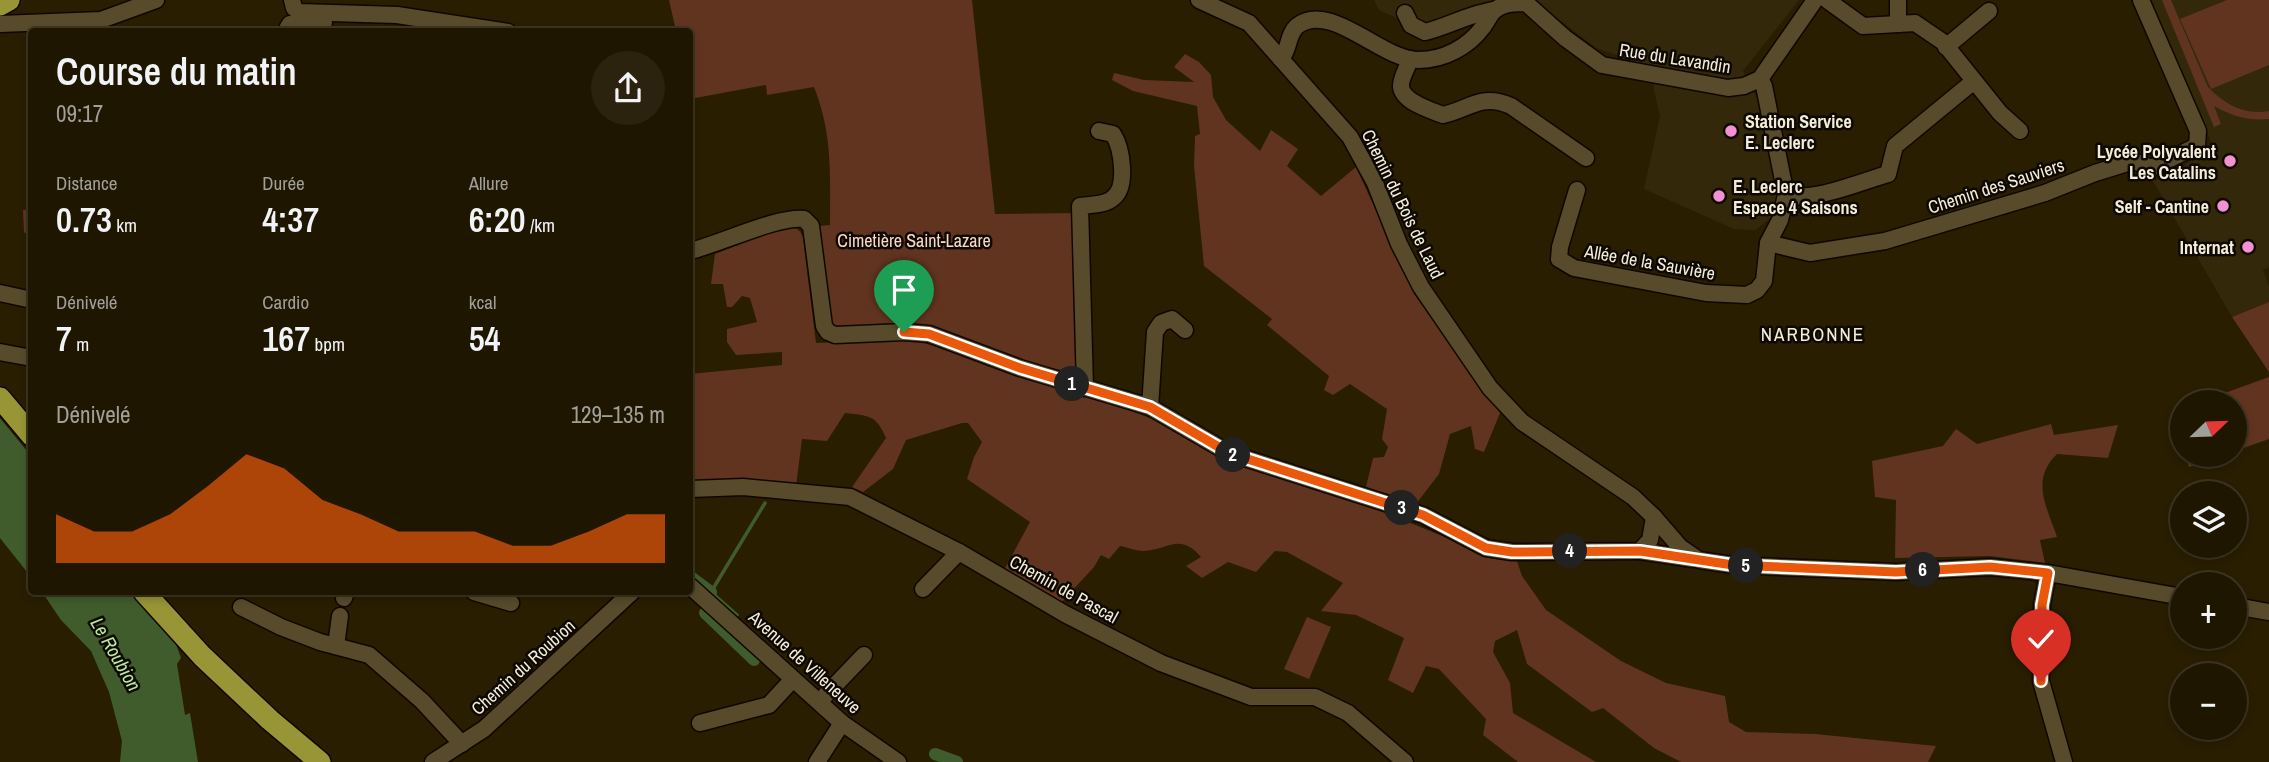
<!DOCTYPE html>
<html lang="fr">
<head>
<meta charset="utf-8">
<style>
	body { margin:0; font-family:"Archivo Narrow",sans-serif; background:#2c230f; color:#f1f3f6; height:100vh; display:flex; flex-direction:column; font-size:26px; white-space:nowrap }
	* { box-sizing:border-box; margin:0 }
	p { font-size:23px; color:#a19f99 }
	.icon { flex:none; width:38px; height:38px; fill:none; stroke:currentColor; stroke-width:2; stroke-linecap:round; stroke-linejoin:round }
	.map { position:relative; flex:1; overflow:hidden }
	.drawer { position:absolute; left:28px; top:28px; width:665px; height:567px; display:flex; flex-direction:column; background:#1f1600; border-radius:7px; box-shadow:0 4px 10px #0003,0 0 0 2px #3c3522 }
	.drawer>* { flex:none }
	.needle { width:46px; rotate:67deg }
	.tools { position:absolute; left:2170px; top:390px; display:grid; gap:14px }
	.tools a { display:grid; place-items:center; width:77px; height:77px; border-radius:50%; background:#1f1600; box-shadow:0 4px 10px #0003,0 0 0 2px #3c3522; font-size:35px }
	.pin { position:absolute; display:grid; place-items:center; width:60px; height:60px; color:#fff; margin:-72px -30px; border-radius:50% 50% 50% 0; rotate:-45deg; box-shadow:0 0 7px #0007 }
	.pin .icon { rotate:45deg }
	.km { position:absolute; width:35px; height:35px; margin:-18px; border-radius:50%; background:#222; color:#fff; font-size:19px; line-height:35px; text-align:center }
	.round { display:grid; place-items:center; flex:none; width:74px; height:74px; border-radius:37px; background:#2c230f }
	.overview { display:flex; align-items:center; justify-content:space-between; height:119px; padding:0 28px }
	h1 { font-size:38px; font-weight:600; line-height:52px }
	.stats { display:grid; grid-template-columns:repeat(3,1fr); gap:10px; height:119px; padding:7px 28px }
	.stats div { display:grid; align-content:center }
	.stats b { font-size:35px; font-weight:600 }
	.stats small { font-size:19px; font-weight:400 }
	.stats p { font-size:19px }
	.chart { height:196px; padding:14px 28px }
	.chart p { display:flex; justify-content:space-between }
	.chart svg { width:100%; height:126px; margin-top:7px; fill:#ea580c; opacity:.7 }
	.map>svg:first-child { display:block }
</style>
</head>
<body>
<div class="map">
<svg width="2269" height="762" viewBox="0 0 2269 762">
	<rect width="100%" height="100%" fill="#291e00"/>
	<!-- built -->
	<g fill="#33290a">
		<polygon points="1374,0 1500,0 1418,28 1379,10"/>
		<polygon points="1534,0 1799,0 1743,71 1761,105 1780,199 1772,217 1755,230 1734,229 1644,189 1660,116 1654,90 1654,65 1639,63 1596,48"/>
		<polygon points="2151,0 2269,0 2269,267 2263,270 2269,287 2269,302 2232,317 2153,181 2179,170 2212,144"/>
	</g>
	<!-- green -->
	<g fill="#61341f">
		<path d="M669,0H972L995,214L1076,213V371C1030,370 990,343 946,332C910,323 874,326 837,327L830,325L819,226L830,225C830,174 833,135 814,87L767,95L766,85L690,99V32L676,31Z"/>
		<path d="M2162,0H2171L2208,87C2225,105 2244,115 2269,111V119C2248,121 2232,116 2214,106L2221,124L2214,127Z"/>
		<polygon points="2227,0 2269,0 2269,65 2211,89 2180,19"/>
		<polygon points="1185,54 1199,62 1211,75 1213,97 1226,120 1260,151 1271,130 1298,149 1287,166 1321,196 1356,167 1414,294 1500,413 1484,452 1475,449 1471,426 1450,434 1439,474 1416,504 1366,487 1373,458 1384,457 1388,447 1382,439 1387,409 1350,384 1333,395 1324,390 1329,376 1267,325 1272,319 1204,266 1194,166 1195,136 1200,134 1197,106 1133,91 1112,80 1114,73 1144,80 1194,82 1174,67"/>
		<polygon points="31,209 32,209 31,238 24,232 23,210"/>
		<path d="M785,227C795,227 800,228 803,238L816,343L911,339L980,360L1012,374L1110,403L1163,423L1492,556L1517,561L1522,576L1546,610L1621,661L1666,683L1725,696L1729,722L1746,732L1815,734L1936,746L1928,762H1681L1654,748L1603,708L1592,712L1527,664L1517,630L1495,641L1493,652L1510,683L1513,713L1596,762H1518L1483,735L1486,719L1439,669L1426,666L1413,693L1388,680L1404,638L1356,615L1321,611L1343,583L1287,552L1275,551L1256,572L1228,562L1202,578L1186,566L1201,557C1179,532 1169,550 1143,551C1136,551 1127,547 1120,546L1109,559L1101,555L1094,567L1059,605L1004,570L1030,522L967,479L974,457L982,442L968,423H962L906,440L893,469L863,492L852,487L886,438C876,414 868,416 845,413L827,441L802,439L796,486L690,484V374L782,365V352L736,355L727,342V329L757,322L750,298L742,296L732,307H727L723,284H711L715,254Z"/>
		<polygon points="2269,302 2269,372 2232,317"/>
		<polygon points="2269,377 2269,439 2235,451 2235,402 2200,402"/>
		<polygon points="2182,409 2182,446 2172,413"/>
		<path d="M2051,424L2054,435L2118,425L2108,458L2057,454C2030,480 2047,507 2057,537L2040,540L2045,563L1990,556L1895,558L1896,500L1875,497L1872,461L1943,446L1956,429L1977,444Z"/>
		<polygon points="2185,455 2223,455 2189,467"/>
		<polygon points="1307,617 1331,627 1309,679 1284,669"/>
	</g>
	<!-- water -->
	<g fill="#405c2c">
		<polygon points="0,418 31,456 31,577 0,538"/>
		<polygon points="42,592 133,592 173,636 181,658 177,664 185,715 190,713 198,762 120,762 122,741 109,692 91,651 61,620"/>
	</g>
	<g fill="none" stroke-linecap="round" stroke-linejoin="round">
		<!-- stream -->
		<polyline stroke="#405c2c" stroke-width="3.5" points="737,615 711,592 765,503"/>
		<!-- canal -->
		<g stroke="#405c2c" stroke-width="12">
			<polyline points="691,577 711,592"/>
			<polyline points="705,613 754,660"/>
			<polyline points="935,754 957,762"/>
		</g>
		<defs>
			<g id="minor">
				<polyline points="292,0 294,8 299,12 397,15 508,32"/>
				<polyline points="1199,0 1249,23 1350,137 1375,183 1399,244 1421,287 1490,388 1522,422 1633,497 1654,517 1680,547 1699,560 1733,565 1896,572 1990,567 2048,573 2182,597"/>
				<polyline points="1827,0 1863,26 1915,23 1943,42 2000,113 2020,131"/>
				<path d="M1405,13L1411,25L1425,32C1449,26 1471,13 1495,10"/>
				<polyline points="0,24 101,20 156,0"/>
				<polyline points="1898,24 1898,0"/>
				<polyline points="290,32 288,27 290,24 324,23"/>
				<polyline points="1946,47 1989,11"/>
				<path d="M1281,59C1290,49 1287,35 1297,26C1331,0 1382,61 1419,60C1444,60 1468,47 1483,27C1487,22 1490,14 1495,10C1504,3 1516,3 1526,3L1565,38L1602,65L1728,88L1744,86L1760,79L1815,0"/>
				<path d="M1410,59C1408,67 1400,79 1401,87C1403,102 1430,110 1443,115C1470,109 1481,93 1511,106L1586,158"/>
				<polyline points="1577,190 1560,247 1559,259 1574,268 1706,293 1747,295 1757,290 1764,281 1768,243 1780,220 1786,195 1764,86 1760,79"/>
				<path d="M1786,195C1814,202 1860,182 1888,174L1895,146L1974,81"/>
				<polyline points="1768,243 1810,253 1885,241 2045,193 2095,173 2134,161 2151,168 2197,146 2198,131 2141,0"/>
				<path d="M690,251C720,244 777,216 804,219L811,226L824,326L828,332L835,335L904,332L929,334L1020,368L1150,407L1229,453L1423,515L1486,548L1512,552L1640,551L1650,540L1654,517"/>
				<polyline points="0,293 32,300"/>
				<polyline points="0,352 32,358"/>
				<path d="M1085,388L1080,206C1090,205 1106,205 1113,198C1128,187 1122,148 1113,134L1099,131"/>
				<polyline points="1150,407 1155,332 1161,323 1172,319 1185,330"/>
				<polyline points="690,489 743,487 850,497 959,552 1065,614 1161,663 1251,697 1315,697 1348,713 1405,762"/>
				<polyline points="1640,551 1693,559"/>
				<polyline points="2048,573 2042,605 2041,681 2064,762"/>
				<polyline points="690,586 842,723 898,762"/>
				<polyline points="923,589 959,552"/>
				<polyline points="474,592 511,603"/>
				<polyline points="344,598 346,592"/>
				<polyline points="2235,606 2269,612"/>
				<polyline points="241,607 281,627 320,642 369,655 422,701 462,744"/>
				<polyline points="336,646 340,616"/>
				<polyline points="819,702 864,655"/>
				<polyline points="700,723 769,705 793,679"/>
				<polyline points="433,762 484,729 632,592"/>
				<polyline points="817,762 842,723"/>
			</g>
			<g id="major">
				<polyline points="0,5 9,0"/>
				<polyline points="0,398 32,436"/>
				<polyline points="144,592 202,656 270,720 320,762"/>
			</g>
		</defs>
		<!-- minor casing -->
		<use href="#minor" stroke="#100800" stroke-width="19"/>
		<!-- major casing -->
		<use href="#major" stroke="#100800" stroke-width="24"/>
		<!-- minor -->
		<use href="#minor" stroke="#574b2b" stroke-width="16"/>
		<!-- major -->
		<use href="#major" stroke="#979535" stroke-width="21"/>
	</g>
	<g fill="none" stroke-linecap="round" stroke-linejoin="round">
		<defs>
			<polyline id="route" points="904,332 929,334 1020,368 1150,407 1229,453 1423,515 1486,548 1512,552 1640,551 1733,565 1896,572 1990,567 2048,573 2042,605 2041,681"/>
		</defs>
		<!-- route casing -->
		<use href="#route" stroke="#fff" stroke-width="14"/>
		<!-- route -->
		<use href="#route" stroke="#ea580c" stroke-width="9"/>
	</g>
	<!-- markers -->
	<g fill="#f491d4" stroke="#0d0901" stroke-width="2.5">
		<circle cx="1731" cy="131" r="7"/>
		<circle cx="2230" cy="161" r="7"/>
		<circle cx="1719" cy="196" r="7"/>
		<circle cx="2223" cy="206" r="7"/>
		<circle cx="2248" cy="247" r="7"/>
	</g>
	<g text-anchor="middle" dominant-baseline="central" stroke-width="5" stroke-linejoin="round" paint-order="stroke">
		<!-- street labels -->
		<g font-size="18" fill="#f3ecda" stroke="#0d0901">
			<text transform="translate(1675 58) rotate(9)">Rue du Lavandin</text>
			<text transform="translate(1996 186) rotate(-18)">Chemin des Sauviers</text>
			<text transform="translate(1403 204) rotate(64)">Chemin du Bois de Laud</text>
			<text transform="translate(1650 262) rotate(10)">Allée de la Sauvière</text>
			<text transform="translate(1064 589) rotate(29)">Chemin de Pascal</text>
			<text transform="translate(805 662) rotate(42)">Avenue de Villeneuve</text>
			<text transform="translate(523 667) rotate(-42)">Chemin du Roubion</text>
		</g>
		<!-- poi labels -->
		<g font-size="18" font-weight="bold" fill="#f3ecda" stroke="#0d0901" text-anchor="end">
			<text x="1745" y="121" text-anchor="start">Station Service<tspan x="1745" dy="21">E. Leclerc</tspan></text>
			<text x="2216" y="151">Lycée Polyvalent<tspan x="2216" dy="21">Les Catalins</tspan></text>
			<text x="1733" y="186" text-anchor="start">E. Leclerc<tspan x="1733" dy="21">Espace 4 Saisons</tspan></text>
			<text x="2209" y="206">Self - Cantine</text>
			<text x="2234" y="247">Internat</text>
		</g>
		<!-- park labels -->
		<g font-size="18" fill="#fad7c8" stroke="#0d0901">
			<text x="914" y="240">Cimetière Saint-Lazare</text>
		</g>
		<!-- neighbourhood labels -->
		<g font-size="19" letter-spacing="2" fill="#f3ecda" stroke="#0d0901">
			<text x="1813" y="334">NARBONNE</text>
		</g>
		<!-- water labels -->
		<g font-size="19" font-style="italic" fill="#bae89d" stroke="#0d0901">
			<text transform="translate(116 654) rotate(60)">Le Roubion</text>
		</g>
	</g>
</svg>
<div class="tools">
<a><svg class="needle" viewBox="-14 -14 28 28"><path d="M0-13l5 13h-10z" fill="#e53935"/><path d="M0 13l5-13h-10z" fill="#a19f99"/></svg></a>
<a><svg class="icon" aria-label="layers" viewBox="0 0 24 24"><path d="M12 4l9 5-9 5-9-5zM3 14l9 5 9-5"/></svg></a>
<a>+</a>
<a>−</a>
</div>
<div class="pin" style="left:904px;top:332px;background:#1e9e55"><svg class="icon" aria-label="arrive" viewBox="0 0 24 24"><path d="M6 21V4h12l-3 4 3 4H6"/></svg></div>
<div class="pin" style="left:2041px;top:681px;background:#d93025"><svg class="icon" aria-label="check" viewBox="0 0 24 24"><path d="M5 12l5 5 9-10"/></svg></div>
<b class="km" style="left:1072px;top:384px">1</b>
<b class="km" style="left:1233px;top:455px">2</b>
<b class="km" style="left:1402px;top:508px">3</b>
<b class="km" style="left:1570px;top:551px">4</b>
<b class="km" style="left:1746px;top:566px">5</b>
<b class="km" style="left:1923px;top:570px">6</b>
<section class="drawer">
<div class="overview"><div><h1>Course du matin</h1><p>09:17</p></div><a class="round"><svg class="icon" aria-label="share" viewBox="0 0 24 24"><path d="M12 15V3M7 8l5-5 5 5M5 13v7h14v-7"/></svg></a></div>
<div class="stats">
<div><p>Distance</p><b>0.73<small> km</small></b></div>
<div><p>Durée</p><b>4:37</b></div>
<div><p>Allure</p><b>6:20<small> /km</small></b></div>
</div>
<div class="stats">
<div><p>Dénivelé</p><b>7<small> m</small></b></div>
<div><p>Cardio</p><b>167<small> bpm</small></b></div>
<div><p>kcal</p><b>54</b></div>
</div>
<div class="chart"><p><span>Dénivelé</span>129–135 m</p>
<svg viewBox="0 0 160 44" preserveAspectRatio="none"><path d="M0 44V27L10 33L20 33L30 27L40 17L50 6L60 11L70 22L80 27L90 33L100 33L110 33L120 38L130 38L140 33L150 27L160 27V44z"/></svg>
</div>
</section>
</div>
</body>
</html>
